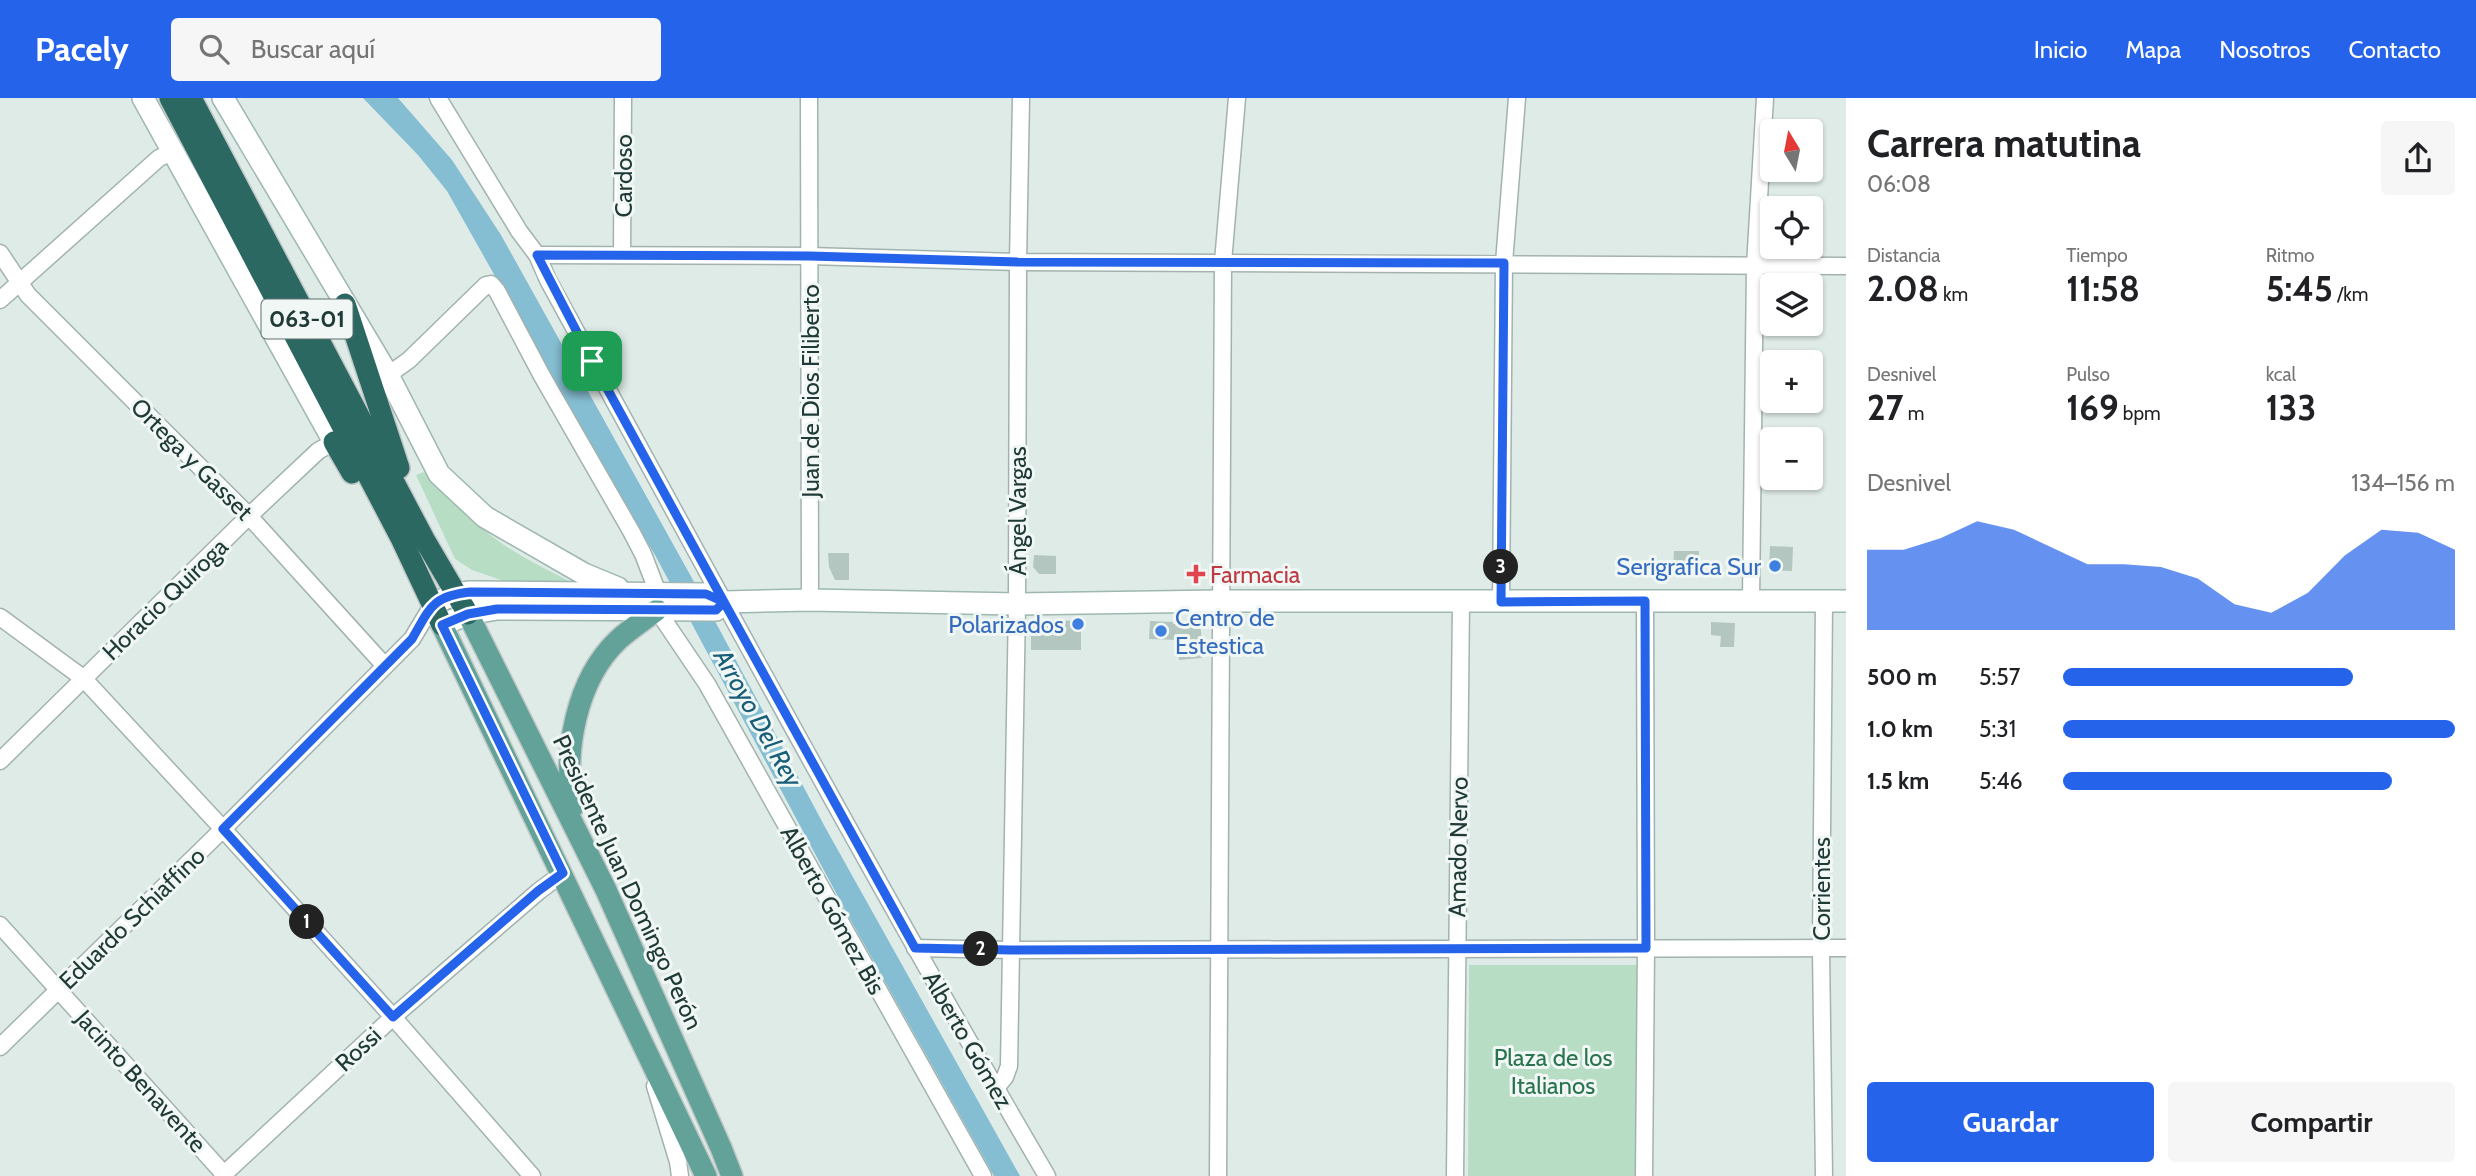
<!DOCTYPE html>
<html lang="es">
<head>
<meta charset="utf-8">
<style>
	body { margin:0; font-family:Cabin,sans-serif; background:#f6f6f6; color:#202124; height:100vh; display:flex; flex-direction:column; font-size:26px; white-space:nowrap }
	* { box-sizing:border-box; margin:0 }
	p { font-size:23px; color:#757577 }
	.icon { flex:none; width:38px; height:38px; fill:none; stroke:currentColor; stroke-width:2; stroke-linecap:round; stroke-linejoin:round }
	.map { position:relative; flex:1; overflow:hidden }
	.drawer { display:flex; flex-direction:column; background:#fff; width:630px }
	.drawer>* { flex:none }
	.needle { width:46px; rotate:350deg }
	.tools { position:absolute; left:1760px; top:21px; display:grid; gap:14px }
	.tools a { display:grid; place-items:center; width:63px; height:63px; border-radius:7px; background:#fff; box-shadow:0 2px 5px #0004; font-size:35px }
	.pin { position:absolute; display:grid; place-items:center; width:60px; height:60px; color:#fff; margin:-30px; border-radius:14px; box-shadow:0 4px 10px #0006 }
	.km { position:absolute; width:35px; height:35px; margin:-18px; border-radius:50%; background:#222; color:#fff; font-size:19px; line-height:35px; text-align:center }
	.round { display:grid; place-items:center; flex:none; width:74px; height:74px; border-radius:7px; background:#f6f6f6 }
	.summary { display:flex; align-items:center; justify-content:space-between; height:119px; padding:0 21px }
	h1 { font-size:38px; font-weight:800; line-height:52px }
	.stats { display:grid; grid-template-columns:repeat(3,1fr); gap:10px; height:119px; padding:7px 21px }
	.stats div { display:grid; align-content:center }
	.stats b { font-size:35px; font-weight:800 }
	.stats small { font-size:19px; font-weight:400 }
	.stats p { font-size:19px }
	.chart { height:196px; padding:14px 21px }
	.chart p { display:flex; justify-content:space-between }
	.chart svg { width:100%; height:126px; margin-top:7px; fill:#2563eb; opacity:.7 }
	.action { display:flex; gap:14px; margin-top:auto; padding:14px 21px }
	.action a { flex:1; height:80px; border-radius:7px; background:#2563eb; color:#fff; font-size:28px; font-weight:800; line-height:80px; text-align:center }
	.action a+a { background:#f6f6f6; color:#202124 }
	ul { padding:0 21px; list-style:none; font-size:23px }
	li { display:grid; grid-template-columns:112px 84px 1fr; align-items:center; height:52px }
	li i { height:18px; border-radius:9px; background:#2563eb }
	header { display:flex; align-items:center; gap:42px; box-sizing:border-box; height:98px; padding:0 35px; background:#2563eb; color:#fff }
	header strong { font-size:33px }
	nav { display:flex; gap:38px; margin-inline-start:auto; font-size:24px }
	.search { width:490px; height:63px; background:#f6f6f6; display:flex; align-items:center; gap:18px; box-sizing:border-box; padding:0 24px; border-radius:7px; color:#757577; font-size:26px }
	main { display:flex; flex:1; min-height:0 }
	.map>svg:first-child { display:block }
</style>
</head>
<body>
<header>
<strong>Pacely</strong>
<div class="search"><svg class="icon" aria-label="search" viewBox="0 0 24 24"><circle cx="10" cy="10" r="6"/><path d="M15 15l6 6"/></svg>Buscar aquí</div>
<nav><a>Inicio</a><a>Mapa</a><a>Nosotros</a><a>Contacto</a></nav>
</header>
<main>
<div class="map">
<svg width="1846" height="1078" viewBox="0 0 1846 1078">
	<rect width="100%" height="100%" fill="#dfebe7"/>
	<!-- green -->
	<g fill="#b7ddc5">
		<path d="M424,374C449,399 473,425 501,445C526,462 552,474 578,488L507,484L472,472L455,461L416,377Z"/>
		<polygon points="1469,867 1638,867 1637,1078 1468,1078"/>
	</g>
	<!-- water -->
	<polygon fill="#85bed2" points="363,0 398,0 452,62 501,137 693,482 825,729 1020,1078 994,1078 850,821 655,457 579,327 447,93 418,57"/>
	<!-- building -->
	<g fill="#b4c6c0">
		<polygon points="1770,448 1793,449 1792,473 1769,472"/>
		<polygon points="1674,453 1699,453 1699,473 1673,473"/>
		<polygon points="828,455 849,455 849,482 835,482 829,469"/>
		<polygon points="1034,457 1056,458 1056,476 1039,476 1033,469"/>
		<polygon points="1043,522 1081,523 1081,552 1031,552 1031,531"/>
		<polygon points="1150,523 1173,524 1173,526 1193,525 1201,532 1202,560 1179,562 1178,542 1149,541"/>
		<polygon points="1711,524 1735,525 1734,549 1720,549 1721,538 1711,537"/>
	</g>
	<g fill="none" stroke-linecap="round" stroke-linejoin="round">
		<defs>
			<g id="street">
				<path d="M438,0L519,133L537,157L548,182C712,482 874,783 1047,1078"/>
				<polyline points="809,0 810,502"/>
				<polyline points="0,155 28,197 249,418 385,568"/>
				<polyline points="622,156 623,0"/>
				<polyline points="537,157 809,158 1018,164 1846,168"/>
				<polyline points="0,202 159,60 174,53"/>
				<polyline points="388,277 409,262 486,187 491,186 497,193 542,278 631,433 643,456 658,495"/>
				<polyline points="1751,502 1755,168 1765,0"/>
				<polyline points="1824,503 1821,850 1824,1078"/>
				<polyline points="1501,504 1504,165 1517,0"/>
				<polyline points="657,512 707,586 983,1078"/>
				<polyline points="0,519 83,580 223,731 393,919 532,1078"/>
				<polyline points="0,663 249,418 318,353 334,344"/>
				<polyline points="0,827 224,1076"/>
				<polyline points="915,850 1011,852 1846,850"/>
				<polyline points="0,949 223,731 412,541 433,506"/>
				<polyline points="655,988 678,1064 680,1078"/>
				<polyline points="996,990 1005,979 1009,968 1017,506 1018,164 1021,0"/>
				<polyline points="222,1078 393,919 539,793 563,775"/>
				<polyline points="1218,1078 1223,164 1237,0"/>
				<polyline points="1455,1078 1461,503"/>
				<polyline points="1644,1078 1646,850 1645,503"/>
			</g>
			<g id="secondary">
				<polyline points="143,0 334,344"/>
				<polyline points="223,0 388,277 439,376 485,419 584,476 618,490"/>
				<polyline points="433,506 455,496 470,494 706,496 724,504 810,502 1017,506 1219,503 1846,503"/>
				<polyline points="442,527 468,516 497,511 716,512 724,504"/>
			</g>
			<g id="primary">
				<polyline points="468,516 606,792 721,1050 732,1078"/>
				<polyline points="442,527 706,1078"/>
				<path d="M573,709C563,654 576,582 618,542C630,531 644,522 657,512"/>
			</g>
			<g id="highway">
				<polyline points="170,0 401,440 442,527"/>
				<polyline points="191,0 424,441 468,516"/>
				<polyline points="345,206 399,370"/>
				<polyline points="334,344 352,375"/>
			</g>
		</defs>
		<!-- street casing -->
		<use href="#street" stroke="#a2b3af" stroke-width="19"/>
		<!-- secondary casing -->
		<use href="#secondary" stroke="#9eb7b1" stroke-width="24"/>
		<!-- primary casing -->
		<use href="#primary" stroke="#c1c8c7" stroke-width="24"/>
		<!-- highway casing -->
		<use href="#highway" stroke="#c1c8c7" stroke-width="24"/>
		<!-- street -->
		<use href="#street" stroke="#fff" stroke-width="16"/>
		<!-- secondary -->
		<use href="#secondary" stroke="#fff" stroke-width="21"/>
		<!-- primary -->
		<use href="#primary" stroke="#62a298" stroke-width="21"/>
		<!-- highway -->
		<use href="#highway" stroke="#2b6862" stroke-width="21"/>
	</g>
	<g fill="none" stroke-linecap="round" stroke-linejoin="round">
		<defs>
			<path id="route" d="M592,263L724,504L716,512L497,511L468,516L442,527L563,775L538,793L393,919L223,731L412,541C430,510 432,498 470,494L706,496L724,504L915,850L1011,852L1646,850L1645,503L1501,504L1504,165L1018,164L809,158L537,157L592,263"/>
		</defs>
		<!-- route casing -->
		<use href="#route" stroke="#fff" stroke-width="14"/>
		<!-- route -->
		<use href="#route" stroke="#2563eb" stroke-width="9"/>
	</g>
	<!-- markers -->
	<g fill="#3f7fe0" stroke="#f0f7f4" stroke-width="2.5">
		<circle cx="1775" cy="468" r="7"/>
		<circle cx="1078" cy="526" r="7"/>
		<circle cx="1161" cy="533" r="7"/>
	</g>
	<path fill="#e0444e" stroke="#f0f7f4" stroke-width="2.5" d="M1192.5 465.5h7v7h7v7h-7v7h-7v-7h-7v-7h7z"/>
	<g text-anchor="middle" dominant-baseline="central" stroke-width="6" stroke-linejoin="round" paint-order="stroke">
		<!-- shield labels -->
		<rect fill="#f0f7f4" stroke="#5e7370" stroke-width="2" x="261.5" y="201.5" width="91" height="39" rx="5"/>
		<g font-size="23" font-weight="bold" fill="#203b37">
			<text x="307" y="221">063-01</text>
		</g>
		<!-- street labels -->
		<g font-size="24" fill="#203b37" stroke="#f0f7f4">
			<text transform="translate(623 78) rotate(-90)">Cardoso</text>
			<text transform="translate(810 293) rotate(-90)">Juan de Dios Filiberto</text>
			<text transform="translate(192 361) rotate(45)">Ortega y Gasset</text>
			<text transform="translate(1017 413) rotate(-90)">Ángel Vargas</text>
			<text transform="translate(165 501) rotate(-44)">Horacio Quiroga</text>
			<text transform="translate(1458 749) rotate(-89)">Amado Nervo</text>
			<text transform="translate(628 784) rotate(65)">Presidente Juan Domingo Perón</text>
			<text transform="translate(1821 791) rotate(-90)">Corrientes</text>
			<text transform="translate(833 812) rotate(61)">Alberto Gómez Bis</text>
			<text transform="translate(132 820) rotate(-44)">Eduardo Schiaffino</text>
			<text transform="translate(968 942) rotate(60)">Alberto Gómez</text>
			<text transform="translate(358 951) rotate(-43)">Rossi</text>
			<text transform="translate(141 983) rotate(48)">Jacinto Benavente</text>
		</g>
		<!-- shop labels -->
		<g font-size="24" fill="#366cbe" stroke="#f0f7f4" text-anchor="end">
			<text x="1761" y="468">Serigrafica Sur</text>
			<text x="1175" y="519" text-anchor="start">Centro de<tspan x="1175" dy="28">Estestica</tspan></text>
			<text x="1064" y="526">Polarizados</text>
		</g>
		<!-- health labels -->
		<g font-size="24" fill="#be3a42" stroke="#f0f7f4" text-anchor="start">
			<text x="1210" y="476">Farmacia</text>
		</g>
		<!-- park labels -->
		<g font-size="24" fill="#29734e" stroke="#f0f7f4">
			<text x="1553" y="959">Plaza de los<tspan x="1553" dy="28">Italianos</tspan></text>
		</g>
		<!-- water labels -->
		<g font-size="26" font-style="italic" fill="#195e79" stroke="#f0f7f4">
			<text transform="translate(758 620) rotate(61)">Arroyo Del Rey</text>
		</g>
	</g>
</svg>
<div class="tools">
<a><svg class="needle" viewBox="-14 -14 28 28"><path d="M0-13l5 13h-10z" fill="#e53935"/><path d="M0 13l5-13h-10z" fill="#757577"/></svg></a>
<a><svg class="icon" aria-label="locate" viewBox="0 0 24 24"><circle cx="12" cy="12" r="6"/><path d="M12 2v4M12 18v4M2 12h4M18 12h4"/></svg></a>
<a><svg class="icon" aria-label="layers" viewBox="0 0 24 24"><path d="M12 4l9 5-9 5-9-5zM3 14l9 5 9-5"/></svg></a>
<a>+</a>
<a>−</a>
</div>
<div class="pin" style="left:592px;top:263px;background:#1e9e55"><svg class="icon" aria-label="arrive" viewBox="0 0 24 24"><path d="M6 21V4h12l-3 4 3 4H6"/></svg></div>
<b class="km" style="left:307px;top:824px">1</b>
<b class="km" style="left:981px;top:851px">2</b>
<b class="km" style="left:1501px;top:469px">3</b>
</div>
<section class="drawer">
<div class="summary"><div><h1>Carrera matutina</h1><p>06:08</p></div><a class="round"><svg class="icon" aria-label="share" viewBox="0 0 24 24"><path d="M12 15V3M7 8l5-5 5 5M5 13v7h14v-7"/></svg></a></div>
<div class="stats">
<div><p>Distancia</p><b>2.08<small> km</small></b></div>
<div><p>Tiempo</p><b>11:58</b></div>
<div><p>Ritmo</p><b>5:45<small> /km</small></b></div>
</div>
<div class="stats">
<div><p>Desnivel</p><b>27<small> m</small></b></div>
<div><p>Pulso</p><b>169<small> bpm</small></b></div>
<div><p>kcal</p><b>133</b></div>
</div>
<div class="chart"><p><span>Desnivel</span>134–156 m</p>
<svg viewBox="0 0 160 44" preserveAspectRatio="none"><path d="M0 44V16L10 16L20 12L30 6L40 9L50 15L60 21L70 21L80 22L90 26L100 35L110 38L120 31L130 18L140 9L150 10L160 16V44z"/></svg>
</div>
<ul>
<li><b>500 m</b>5:57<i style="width:74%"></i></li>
<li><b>1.0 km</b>5:31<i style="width:100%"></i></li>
<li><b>1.5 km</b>5:46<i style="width:84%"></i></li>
</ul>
<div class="action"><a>Guardar</a><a>Compartir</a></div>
</section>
</main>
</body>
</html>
